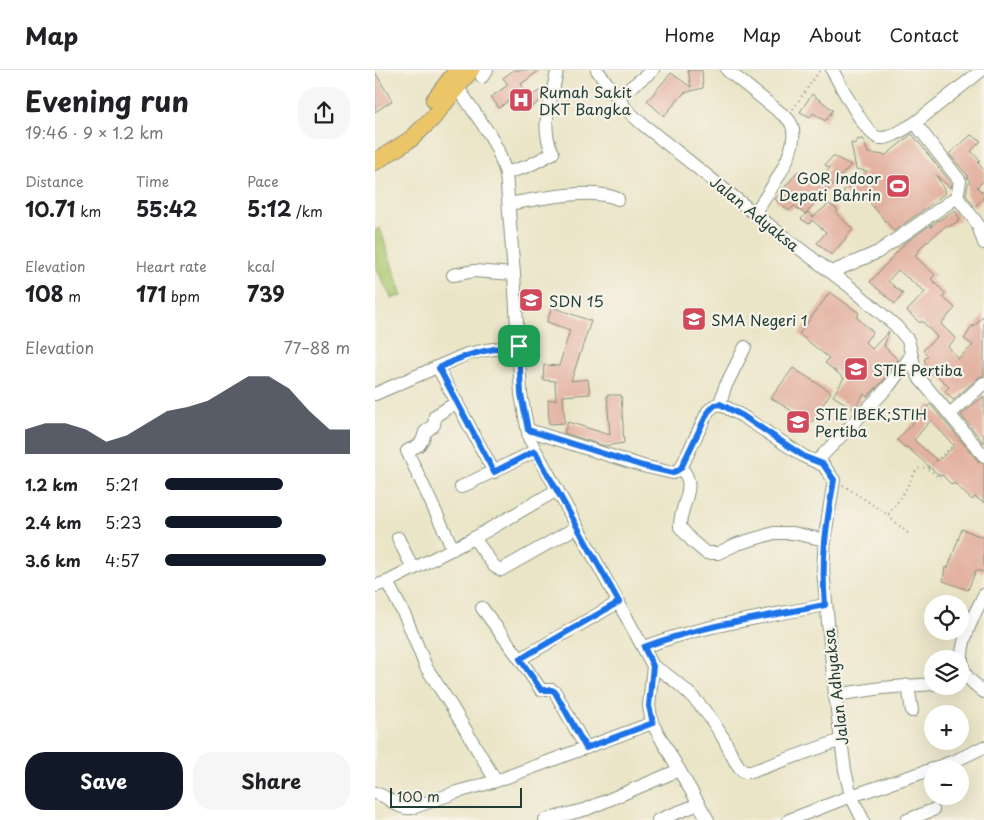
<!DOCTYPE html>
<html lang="en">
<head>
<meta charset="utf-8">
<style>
	body { margin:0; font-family:"Playpen Sans",sans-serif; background:#f6f6f6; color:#202124; height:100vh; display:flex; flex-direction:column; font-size:19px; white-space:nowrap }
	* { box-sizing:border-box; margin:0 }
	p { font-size:16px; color:#757577 }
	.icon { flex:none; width:28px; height:28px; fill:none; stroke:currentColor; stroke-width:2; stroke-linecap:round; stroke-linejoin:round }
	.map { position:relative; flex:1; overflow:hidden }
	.side { display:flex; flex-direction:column; background:#fff; width:375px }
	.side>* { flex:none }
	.fabs { position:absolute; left:549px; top:525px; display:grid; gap:10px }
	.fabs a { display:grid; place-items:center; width:45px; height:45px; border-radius:50%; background:#fff; box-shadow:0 5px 20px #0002; font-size:25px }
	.scale { position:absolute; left:15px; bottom:12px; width:132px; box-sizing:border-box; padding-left:5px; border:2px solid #1f3d34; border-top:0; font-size:14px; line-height:18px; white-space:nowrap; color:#1f3d34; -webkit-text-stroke:4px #f7f3e8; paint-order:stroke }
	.pin { position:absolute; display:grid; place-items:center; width:42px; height:42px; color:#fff; margin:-21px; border-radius:10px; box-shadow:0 2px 8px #0006 }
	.round { display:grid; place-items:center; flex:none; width:52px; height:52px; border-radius:20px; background:#f6f6f6 }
	.head { display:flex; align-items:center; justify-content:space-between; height:85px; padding:0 25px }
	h1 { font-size:28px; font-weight:700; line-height:38px }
	.figures { display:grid; grid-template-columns:repeat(3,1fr); gap:8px; height:85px; padding:5px 25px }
	.figures div { display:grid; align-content:center }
	.figures b { font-size:21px; font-weight:700 }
	.figures small { font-size:14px; font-weight:400 }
	.figures p { font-size:14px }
	.chart { height:140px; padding:10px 25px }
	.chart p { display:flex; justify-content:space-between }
	.chart svg { width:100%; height:90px; margin-top:5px; fill:#111827; opacity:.7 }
	.primary-button { display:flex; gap:10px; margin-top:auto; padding:10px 25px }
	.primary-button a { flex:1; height:58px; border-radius:20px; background:#111827; color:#fff; font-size:20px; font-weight:700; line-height:58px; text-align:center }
	.primary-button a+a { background:#f6f6f6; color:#202124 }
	ul { padding:0 25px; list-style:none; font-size:16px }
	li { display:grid; grid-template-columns:80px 60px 1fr; align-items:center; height:38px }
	li i { height:12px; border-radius:6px; background:#111827 }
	header { display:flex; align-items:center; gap:30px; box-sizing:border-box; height:70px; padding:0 25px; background:#fff; border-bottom:1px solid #e0e0e0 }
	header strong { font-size:24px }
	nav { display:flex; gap:28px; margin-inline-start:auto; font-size:18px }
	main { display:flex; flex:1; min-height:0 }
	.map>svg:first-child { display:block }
</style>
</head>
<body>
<header>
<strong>Map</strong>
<nav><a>Home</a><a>Map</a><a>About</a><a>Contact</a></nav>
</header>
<main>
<section class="side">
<div class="head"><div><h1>Evening run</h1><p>19:46 · 9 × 1.2 km</p></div><a class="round"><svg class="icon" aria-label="share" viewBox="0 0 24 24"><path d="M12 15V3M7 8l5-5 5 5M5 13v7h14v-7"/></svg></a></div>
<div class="figures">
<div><p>Distance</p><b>10.71<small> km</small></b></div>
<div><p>Time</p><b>55:42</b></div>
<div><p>Pace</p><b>5:12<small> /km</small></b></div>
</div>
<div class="figures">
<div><p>Elevation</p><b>108<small> m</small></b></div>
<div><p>Heart rate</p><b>171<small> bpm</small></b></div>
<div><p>kcal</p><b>739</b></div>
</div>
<div class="chart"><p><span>Elevation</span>77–88 m</p>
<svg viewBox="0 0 160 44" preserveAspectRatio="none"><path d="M0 44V32L10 29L20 29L30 32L40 38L50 35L60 29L70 23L80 21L90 18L100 12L110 6L120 6L130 12L140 23L150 32L160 32V44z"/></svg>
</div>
<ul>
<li><b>1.2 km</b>5:21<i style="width:64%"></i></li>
<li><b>2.4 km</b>5:23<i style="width:63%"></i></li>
<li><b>3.6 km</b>4:57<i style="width:87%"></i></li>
</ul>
<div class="primary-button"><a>Save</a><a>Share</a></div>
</section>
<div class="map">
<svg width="609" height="750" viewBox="0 0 609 750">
	<rect width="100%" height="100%" fill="#f7f3e8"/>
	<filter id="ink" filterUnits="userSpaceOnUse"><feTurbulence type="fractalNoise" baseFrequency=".02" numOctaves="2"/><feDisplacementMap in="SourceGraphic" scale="10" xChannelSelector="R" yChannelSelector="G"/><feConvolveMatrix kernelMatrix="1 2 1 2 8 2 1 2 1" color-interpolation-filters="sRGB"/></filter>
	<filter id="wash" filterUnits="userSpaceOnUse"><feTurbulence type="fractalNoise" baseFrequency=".0096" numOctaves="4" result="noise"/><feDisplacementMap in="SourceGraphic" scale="20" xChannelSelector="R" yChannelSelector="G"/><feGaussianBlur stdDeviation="1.12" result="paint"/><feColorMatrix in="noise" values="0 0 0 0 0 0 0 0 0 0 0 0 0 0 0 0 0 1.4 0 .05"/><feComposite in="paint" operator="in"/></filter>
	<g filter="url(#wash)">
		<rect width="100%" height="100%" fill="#ebe5c8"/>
		<!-- green -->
		<polygon fill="#aac76e" stroke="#648251" points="5,158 27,226 16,228 0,195 0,160"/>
		<g id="blocks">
			<!-- building -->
			<g fill="#e3b1a0" fill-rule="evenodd">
				<polygon points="139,0 165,0 146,14 155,27 170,17 168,28 152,41 141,25 124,38 116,27 133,15 128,8"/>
				<polygon points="313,0 327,0 328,18 309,23 289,46 272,31 296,3 316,17"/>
				<polygon points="0,2 17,31 0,42"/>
				<polygon points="437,24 458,40 450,51 438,43 435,47 425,42"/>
				<polygon points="537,64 576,113 575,118 561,105 570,121 569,124 551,138 519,161 489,126 479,134 468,121 492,101 481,99 476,73 481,74 481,70 488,69 493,83 511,85"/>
				<polygon points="596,65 606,71 596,81 605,91 603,93 609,100 609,110 602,117 609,124 609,127 600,137 591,125 593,114 595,111 592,107 593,106 574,84"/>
				<polygon points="458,86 476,95 430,144 419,136 414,141 400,129 423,101 440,114 455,98 450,95"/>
				<polygon points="454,134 463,140 461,143 478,159 457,185 442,173 451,162 437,150 434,154 426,149 433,142 438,147"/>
				<polygon points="580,140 585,150 573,157 572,155 547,176 540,186 560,205 556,209 571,224 568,227 580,238 566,254 581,269 573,276 583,289 598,275 589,269 598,255 599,257 609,245 609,305 604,307 578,330 570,321 574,317 559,302 554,307 548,298 551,293 549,290 553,286 548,280 562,267 547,251 545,253 532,241 550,222 523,200 513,211 528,224 520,234 495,212 529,174 557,154 555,158 561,152"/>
				<polygon points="455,222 484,243 482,248 498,262 490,272 497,279 514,261 509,276 523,290 509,304 511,306 508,311 492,327 489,324 479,339 458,326 469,308 450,293 454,288 424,264"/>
				<polygon points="177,237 216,251 196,311 213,309 215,324 188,326 190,353 174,354 173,330 181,330 180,311 168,310 169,295 184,296 195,260 172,252"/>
				<polygon points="418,298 456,322 436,353 396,328"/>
				<polygon points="232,325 246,325 249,373 230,376 189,363 193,352 235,365"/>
				<polygon points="609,326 609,373 586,345"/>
				<path d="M555,334L603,391L609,394V433L600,427L597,430L579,413L577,415L567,405L565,406L532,377L531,378L522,370ZM556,350L579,376L563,391L539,370Z"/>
				<polygon points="587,459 609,468 609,502 601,500 593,520 568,511 570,497 573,498"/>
			</g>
		</g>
	</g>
	<g filter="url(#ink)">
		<use href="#blocks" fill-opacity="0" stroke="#85917e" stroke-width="1"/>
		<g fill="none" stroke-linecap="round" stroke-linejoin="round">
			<defs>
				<g id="minor">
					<polyline points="222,0 251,39 266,53 404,163 474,216 521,256 533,270 540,299 545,309 609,386"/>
					<path d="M352,0L412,48C434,69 393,123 380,143"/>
					<path d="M457,0C465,13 492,68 505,68C517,69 530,58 540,53"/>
					<polyline points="607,0 540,53 585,111 582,127 602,153 609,173"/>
					<polyline points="107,7 112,0"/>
					<polyline points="83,18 115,65 123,81 131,103 139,204 146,324 154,368 278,596 274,636 277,653 333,750"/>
					<polyline points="242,28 278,0"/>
					<path d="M131,103L153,96L178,83C163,54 178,30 182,0"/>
					<path d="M134,134C163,129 216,117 243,129"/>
					<polyline points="457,202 503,182 582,127"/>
					<polyline points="78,205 99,201 139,204"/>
					<polyline points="63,298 119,402"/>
					<polyline points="0,324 92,284 111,280 144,276"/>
					<polyline points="345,334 350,317 370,277"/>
					<polyline points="575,344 609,313"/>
					<polyline points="153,360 268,396 298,403 306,398 333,341 340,335 345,334 367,346 430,387 448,395 459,410 450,466 448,500 460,625 470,700 476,726 488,750"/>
					<polyline points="442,391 514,316 536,286"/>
					<path d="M306,398C324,416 304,436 305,457L318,472L331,483H343L362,474L399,463H418L450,470"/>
					<polyline points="86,417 160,381"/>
					<polyline points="23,468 38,499"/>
					<polyline points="99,468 119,496 126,500 202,457"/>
					<polyline points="78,479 32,381 44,375 48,369 50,362 59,355 60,346 82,332"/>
					<polyline points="12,512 31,548 51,597 77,637 121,711"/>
					<polyline points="0,516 12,512 99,468 182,420"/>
					<path d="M609,525C599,545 577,584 592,606C596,612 603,617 609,622"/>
					<polyline points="107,538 145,589 166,620 177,620 180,622 211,678"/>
					<path d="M269,577C327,555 390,547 450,535"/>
					<polyline points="145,589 244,532"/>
					<path d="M278,596C307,613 330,637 347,666C354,677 359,694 369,702H376L466,670"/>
					<polyline points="533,615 537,641"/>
					<polyline points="460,625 507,618 558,614"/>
					<polyline points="558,699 584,689 609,677"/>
					<path d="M0,723C14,726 22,740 37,738L82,722L121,711L277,653"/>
					<polyline points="170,750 212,739 304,700"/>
					<polyline points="283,750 324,734"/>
					<polyline points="414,750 476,726 558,699"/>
					<polyline points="532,750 558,740"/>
				</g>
				<g id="major">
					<polyline points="59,30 82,0"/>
					<polyline points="0,92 36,69 57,49 96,0"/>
				</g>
			</defs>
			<!-- minor casing -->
			<use href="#minor" stroke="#85917e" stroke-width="14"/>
			<!-- major casing -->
			<use href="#major" stroke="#85917e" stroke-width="18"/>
			<!-- path -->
			<g stroke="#85917e" stroke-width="2" stroke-dasharray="1 4" stroke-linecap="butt">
				<polyline points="418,39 445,0"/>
				<polyline points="553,398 583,371"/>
				<path d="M468,415L513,445L528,424L542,399C552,395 557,402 565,409"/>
				<polyline points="513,446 534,464"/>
			</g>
			<!-- minor -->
			<use href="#minor" stroke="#fff" stroke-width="12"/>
			<!-- major -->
			<use href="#major" stroke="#edc569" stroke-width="16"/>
		</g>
	</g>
	<g fill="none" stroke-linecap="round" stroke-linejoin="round" filter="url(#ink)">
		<defs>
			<path id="route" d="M144,276L146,324L153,360L268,396L298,403L306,398L333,342L340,335L345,334L368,346L430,387L448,394L459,410C451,455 446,489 450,535C390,547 327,555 269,577L278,596L274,636L278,653L211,678L180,622L177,620H166L145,589L244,532L160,381L119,402L64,298C89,284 115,278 144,276Z"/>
		</defs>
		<!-- route casing -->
		<use href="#route" stroke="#fff" stroke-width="10"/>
		<!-- route -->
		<use href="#route" stroke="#1a73e8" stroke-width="6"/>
	</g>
	<!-- icons -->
	<defs>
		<symbol id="hospital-square" viewBox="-11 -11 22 22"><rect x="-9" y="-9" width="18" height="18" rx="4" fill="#d1495b" stroke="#f7f3e8"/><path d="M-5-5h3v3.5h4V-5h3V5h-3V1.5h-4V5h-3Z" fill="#fff"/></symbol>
		<symbol id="stadium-square" viewBox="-11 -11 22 22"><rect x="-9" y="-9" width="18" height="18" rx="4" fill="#d1495b" stroke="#f7f3e8"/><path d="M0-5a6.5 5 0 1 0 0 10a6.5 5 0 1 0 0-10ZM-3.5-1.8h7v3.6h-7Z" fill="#fff"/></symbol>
		<symbol id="school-square" viewBox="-11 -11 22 22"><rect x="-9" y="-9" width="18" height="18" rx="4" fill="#d1495b" stroke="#f7f3e8"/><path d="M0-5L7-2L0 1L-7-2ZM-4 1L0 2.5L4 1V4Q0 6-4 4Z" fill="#fff"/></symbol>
		<symbol id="university-square" viewBox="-11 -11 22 22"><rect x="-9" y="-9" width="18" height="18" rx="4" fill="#d1495b" stroke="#f7f3e8"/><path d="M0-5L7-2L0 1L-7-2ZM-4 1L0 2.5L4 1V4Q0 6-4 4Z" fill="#fff"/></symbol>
	</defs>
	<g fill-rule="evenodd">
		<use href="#hospital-square" x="132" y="16" width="28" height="28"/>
		<use href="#stadium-square" x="509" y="102" width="28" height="28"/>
		<use href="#school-square" x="142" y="216" width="28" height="28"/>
		<use href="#school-square" x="305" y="235" width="28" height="28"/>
		<use href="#university-square" x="467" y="285" width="28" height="28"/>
		<use href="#university-square" x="409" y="338" width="28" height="28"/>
	</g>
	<g text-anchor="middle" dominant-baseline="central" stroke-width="4.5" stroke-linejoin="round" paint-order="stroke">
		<!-- poi labels -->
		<g font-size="15" fill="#1f3d34" stroke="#f7f3e8" text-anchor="start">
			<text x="164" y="21">Rumah Sakit<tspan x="164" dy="17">DKT Bangka</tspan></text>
			<text x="506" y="107" text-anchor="end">GOR Indoor<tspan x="506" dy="17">Depati Bahrin</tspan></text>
			<text x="174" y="230">SDN 15</text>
			<text x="336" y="249">SMA Negeri 1</text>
			<text x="498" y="299">STIE Pertiba</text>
			<text x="440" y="343">STIE IBEK;STIH<tspan x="440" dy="17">Pertiba</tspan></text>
		</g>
		<!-- street labels -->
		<g font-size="15" fill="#1f3d34" stroke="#f7f3e8">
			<text transform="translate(380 143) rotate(39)">Jalan Adyaksa</text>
			<text transform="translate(460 617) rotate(-97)">Jalan Adhyaksa</text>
		</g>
	</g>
</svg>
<div class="fabs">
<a><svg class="icon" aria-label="locate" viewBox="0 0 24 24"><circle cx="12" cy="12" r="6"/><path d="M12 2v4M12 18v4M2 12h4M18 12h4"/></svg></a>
<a><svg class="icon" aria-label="layers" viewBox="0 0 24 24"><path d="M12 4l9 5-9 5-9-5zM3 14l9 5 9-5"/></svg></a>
<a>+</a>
<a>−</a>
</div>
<div class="scale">100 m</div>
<div class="pin" style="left:144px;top:276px;background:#1e9e55"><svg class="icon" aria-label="arrive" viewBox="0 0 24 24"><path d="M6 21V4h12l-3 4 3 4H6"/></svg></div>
</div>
</main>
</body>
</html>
